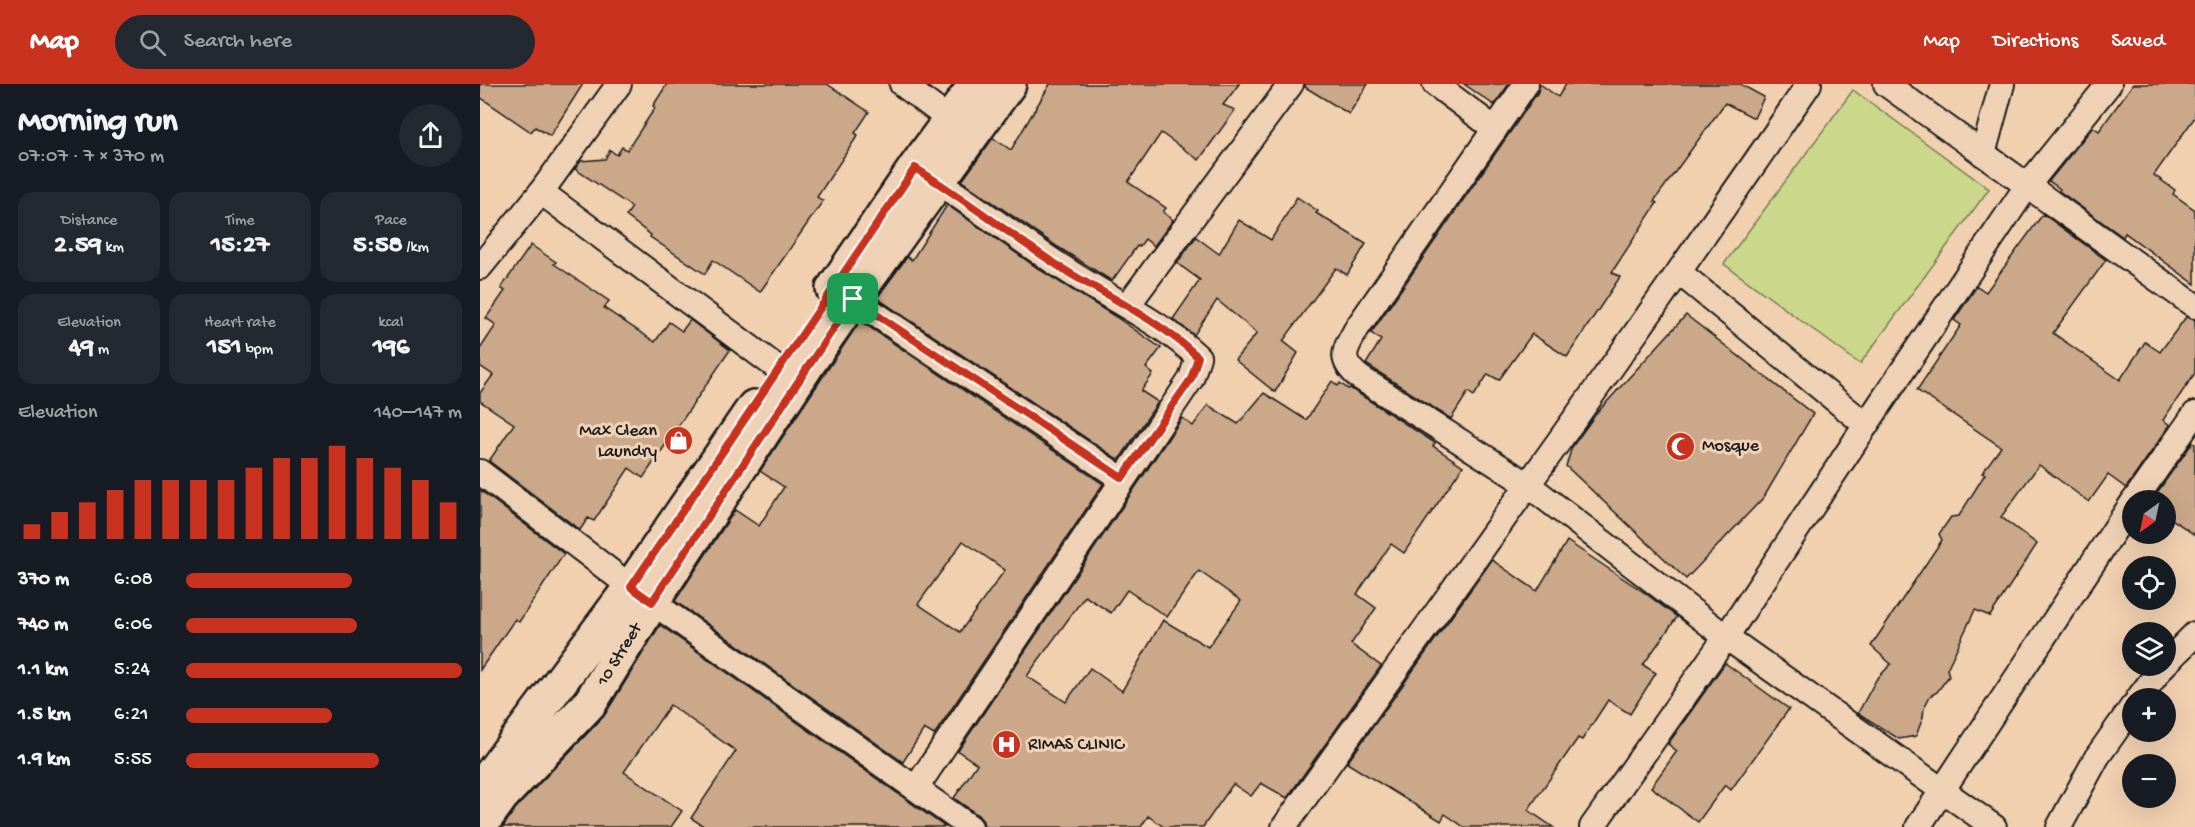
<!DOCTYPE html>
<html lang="en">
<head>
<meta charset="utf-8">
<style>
	body { margin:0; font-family:"Gochi Hand",sans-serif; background:#242831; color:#f1f3f6; height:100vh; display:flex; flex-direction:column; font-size:22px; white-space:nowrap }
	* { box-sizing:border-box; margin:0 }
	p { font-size:20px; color:#9ea1a6 }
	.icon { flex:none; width:33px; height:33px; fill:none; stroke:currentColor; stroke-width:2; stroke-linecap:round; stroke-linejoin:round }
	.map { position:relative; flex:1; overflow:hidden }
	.panel { display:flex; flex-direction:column; background:#171b24; width:480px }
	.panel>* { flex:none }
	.needle { width:39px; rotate:213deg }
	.fabs { position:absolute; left:1642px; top:406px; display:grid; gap:12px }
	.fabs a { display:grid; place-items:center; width:54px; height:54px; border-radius:50%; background:#171b24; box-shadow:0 6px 24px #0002; font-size:30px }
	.pin { position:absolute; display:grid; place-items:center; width:51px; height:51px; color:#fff; margin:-26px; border-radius:12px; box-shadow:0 3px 9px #0006 }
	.round { display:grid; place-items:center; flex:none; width:63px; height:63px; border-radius:32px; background:#242831 }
	.headline { display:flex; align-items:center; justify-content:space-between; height:102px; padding:0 18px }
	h1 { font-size:33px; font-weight:800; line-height:45px }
	.figures { display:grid; grid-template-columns:repeat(3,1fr); gap:9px; height:102px; padding:6px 18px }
	.figures div { display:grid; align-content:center; border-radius:15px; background:#242831; text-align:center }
	.figures b { font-size:26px; font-weight:800 }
	.figures small { font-size:16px; font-weight:400 }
	.figures p { font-size:16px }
	.chart { height:168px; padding:12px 18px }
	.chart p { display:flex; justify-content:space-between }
	.chart svg { width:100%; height:108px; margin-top:6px; stroke:#c8321e; stroke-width:6 }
	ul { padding:0 18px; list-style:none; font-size:20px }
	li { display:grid; grid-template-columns:96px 72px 1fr; align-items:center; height:45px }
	li i { height:15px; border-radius:8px; background:#c8321e }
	header { display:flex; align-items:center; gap:36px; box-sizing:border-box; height:84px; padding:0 30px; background:#c8321e; color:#fff }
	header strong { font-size:28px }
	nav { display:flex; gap:33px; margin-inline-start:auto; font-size:21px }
	.search { width:420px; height:54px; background:#242831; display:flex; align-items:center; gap:15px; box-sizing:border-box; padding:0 21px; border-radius:33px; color:#9ea1a6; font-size:22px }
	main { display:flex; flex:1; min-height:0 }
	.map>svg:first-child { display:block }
</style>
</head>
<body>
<header>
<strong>Map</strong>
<div class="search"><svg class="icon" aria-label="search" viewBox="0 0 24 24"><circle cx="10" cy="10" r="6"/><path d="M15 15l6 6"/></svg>Search here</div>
<nav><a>Map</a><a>Directions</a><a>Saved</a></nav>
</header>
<main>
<section class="panel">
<div class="headline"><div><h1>Morning run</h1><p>07:07 · 7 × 370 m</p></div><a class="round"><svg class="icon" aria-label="share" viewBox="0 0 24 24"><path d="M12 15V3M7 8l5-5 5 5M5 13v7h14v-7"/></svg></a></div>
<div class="figures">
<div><p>Distance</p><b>2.59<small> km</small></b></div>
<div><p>Time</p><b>15:27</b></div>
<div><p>Pace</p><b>5:58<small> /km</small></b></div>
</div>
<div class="figures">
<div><p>Elevation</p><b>49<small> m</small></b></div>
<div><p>Heart rate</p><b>151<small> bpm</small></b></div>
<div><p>kcal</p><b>196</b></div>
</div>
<div class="chart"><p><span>Elevation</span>140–147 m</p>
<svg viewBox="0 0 160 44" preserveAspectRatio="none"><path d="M5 44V38M15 44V33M25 44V29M35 44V24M45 44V20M55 44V20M65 44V20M75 44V20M85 44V15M95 44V11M105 44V11M115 44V6M125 44V11M135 44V15M145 44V20M155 44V29"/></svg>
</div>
<ul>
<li><b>370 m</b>6:08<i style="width:60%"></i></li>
<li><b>740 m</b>6:06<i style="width:62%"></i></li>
<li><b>1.1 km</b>5:24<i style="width:100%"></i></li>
<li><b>1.5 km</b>6:21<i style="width:53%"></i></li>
<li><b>1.9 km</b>5:55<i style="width:70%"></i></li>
</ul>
</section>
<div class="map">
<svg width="1715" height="743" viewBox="0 0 1715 743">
	<rect width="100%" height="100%" fill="#f1d0b0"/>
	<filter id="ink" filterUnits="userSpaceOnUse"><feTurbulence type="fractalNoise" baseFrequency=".0167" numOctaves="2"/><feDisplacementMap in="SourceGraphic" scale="12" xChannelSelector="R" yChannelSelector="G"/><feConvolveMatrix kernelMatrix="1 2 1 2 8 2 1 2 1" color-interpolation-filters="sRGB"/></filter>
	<g filter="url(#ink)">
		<!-- green -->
		<polygon fill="#cbd78a" stroke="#747a53" stroke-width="1.5" points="1373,6 1509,105 1380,280 1244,180"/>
		<!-- building -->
		<g fill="#cba88a" stroke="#1c1c1c" stroke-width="1.5" fill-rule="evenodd">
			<polygon points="0,0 103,0 70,52 55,43 51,48 0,13"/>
			<polygon points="187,0 347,0 389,28 375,49 378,51 337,113 343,117 280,208 233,176 225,190 170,153 171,151 146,132 152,123 95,85 101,77 125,75 130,66 137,71 142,63 147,66 175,24 173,22"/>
			<polygon points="570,0 759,0 743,21 755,26 719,76 681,49 648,98 686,124 683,128 693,136 674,162 665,155 659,163 657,162 632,197 578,163 482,97 513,54 531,66"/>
			<polygon points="825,0 888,0 869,30 825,3"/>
			<polygon points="984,0 1029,0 1014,21"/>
			<polygon points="1060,0 1078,13 1086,0 1260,0 1284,13 1274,34 1245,19 1174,117 1177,119 1132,188 1140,193 1087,273 1052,250 1019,296 1008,290 994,312 988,308 971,335 886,280 901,256 891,249 1058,8"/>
			<polygon points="1653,0 1715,0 1715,33 1674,91 1695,106 1693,110 1715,126 1715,200 1645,149 1643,153 1579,107 1580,105 1569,97 1613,43 1619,47"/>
			<polygon points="817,113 838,127 836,129 886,160 867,191 856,184 803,257 818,269 795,308 755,276 777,249 737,216 714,251 693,235 720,196 697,179 716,153 739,170 759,136 791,156"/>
			<polygon points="467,121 562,187 636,233 681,264 666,284 673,290 661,307 678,318 639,376 397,214 427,173 432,176"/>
			<polygon points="1563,130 1626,176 1573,249 1640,296 1665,258 1680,268 1706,233 1715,236 1715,289 1683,336 1690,341 1646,404 1628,391 1609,418 1559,381 1521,433 1557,460 1510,532 1495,526 1467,585 1469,592 1457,608 1450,612 1444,624 1443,633 1436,652 1419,655 1378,629 1396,596 1411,580 1391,562 1462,456 1459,450 1471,433 1479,432 1505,390 1502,389 1521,363 1437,306 1481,241 1474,236 1497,202 1506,208"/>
			<polygon points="51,161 76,178 74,180 129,217 124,224 175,258 189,238 202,247 210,236 250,266 163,394 149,384 114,437 108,434 100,446 9,377 34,340 0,317 0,309 13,291 0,282 0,265 16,241 6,234 25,207 21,204"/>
			<polygon points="1206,231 1333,330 1284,413 1206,495 1086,382 1092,363 1115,331"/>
			<path d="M380,237L623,400L454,651L444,645L423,678L195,517L255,426L279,442L304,403L280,387ZM483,457L525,486L480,548L438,520Z"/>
			<path d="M852,297L858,302L860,299L868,305L870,304L955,359L953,362L983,382L924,469L911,460L877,510L896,524L871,560L901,582L807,714L781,699L771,712L753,700L723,743H684L668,732L661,743H504L503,737L498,731L474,714L497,680L478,667L702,334L713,342L728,321L758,340L784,309L826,336ZM719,487L761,517L728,563L683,536L642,607L610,584L586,618L547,592L605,512L631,529L647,506L687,533Z"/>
			<polygon points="1713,358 1715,360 1715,451 1686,431 1686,417 1671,417"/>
			<polygon points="0,406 84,470 39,538 35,535 0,586"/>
			<polygon points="1087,457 1165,509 1197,533 1163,581 1176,589 1150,630 1128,616 1102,656 1098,654 1048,726 1073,743 984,743 965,730 961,737 867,679 1012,476 1057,507"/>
			<polygon points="180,541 465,743 225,743 211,734 256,667 190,621 144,688 202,727 191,743 23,743 35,725 124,632"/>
			<polygon points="1245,579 1309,625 1251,706 1245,701 1218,738 1171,703 1197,667 1188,660"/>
		</g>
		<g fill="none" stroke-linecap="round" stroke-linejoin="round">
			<defs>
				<g id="minor">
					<polyline points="422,0 470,36"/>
					<polyline points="955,0 1015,45"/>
					<path d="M1046,0L877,244C865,266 857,274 879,293L1047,400L1246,553L1514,743"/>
					<polyline points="1406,0 1715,222"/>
					<polyline points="1503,70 1522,0"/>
					<polyline points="61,108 299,285"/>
					<polyline points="0,183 61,108 139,0"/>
					<polyline points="1200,189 1386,341"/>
					<polyline points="373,215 642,395"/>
					<polyline points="648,221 811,0"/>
					<polyline points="0,388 151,503 490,743"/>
					<polyline points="1654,417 1715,330"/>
					<polyline points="1686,579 1715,550"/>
					<polyline points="1658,615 1683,582"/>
					<path d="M436,704L711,295L718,273C680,237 632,216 588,187C539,156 493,120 444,89"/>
					<path d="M804,743C979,496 1158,250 1329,0"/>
					<polyline points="1112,743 1246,553 1386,341 1547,102 1629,0"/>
					<polyline points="1438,743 1653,418"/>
					<polyline points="1579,743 1617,673 1653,622"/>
				</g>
				<g id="secondary">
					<polyline points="353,205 435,84 496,0"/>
					<polyline points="0,705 151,503 274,323"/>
					<path id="s1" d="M0,742L21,713L110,619L172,518L330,277L373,215L529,0"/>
				</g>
			</defs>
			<!-- minor casing -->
			<use href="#minor" stroke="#1c1c1c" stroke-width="28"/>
			<!-- secondary casing -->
			<use href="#secondary" stroke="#1c1c1c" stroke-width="38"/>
			<!-- minor -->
			<use href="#minor" stroke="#efd2b5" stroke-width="24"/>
			<!-- secondary -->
			<use href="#secondary" stroke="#efd2b5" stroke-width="33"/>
		</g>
	</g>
	<g fill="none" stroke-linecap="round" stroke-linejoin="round" filter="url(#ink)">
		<defs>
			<path id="route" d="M435,84C488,117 538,157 591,190C635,216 681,238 718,273L711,295L642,394L373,215L172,518L151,503Z"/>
		</defs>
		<!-- route casing -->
		<use href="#route" stroke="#fff" stroke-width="12"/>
		<!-- route -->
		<use href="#route" stroke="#c8321e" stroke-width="8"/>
	</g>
	<!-- icons -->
	<defs>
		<symbol id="shop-disc" viewBox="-11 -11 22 22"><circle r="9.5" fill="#c8321e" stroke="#efd2b5"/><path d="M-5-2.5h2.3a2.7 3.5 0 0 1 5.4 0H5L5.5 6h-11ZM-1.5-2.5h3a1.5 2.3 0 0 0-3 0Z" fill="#fff"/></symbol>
		<symbol id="mosque-disc" viewBox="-11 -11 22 22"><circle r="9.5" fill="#c8321e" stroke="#efd2b5"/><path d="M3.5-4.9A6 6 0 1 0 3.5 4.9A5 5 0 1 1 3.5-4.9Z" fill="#fff"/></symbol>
		<symbol id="hospital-disc" viewBox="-11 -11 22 22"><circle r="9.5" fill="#c8321e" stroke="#efd2b5"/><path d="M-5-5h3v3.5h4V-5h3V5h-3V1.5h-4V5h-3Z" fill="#fff"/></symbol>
	</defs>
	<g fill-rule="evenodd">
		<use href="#shop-disc" x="182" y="340" width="33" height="33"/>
		<use href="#mosque-disc" x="1184" y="346" width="33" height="33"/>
		<use href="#hospital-disc" x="510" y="644" width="33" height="33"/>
	</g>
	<g text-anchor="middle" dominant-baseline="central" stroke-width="6" stroke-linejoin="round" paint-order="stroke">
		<!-- poi labels -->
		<g font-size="18" fill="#1c1c1c" stroke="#efd2b5" text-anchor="start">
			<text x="177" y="347" text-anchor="end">Max Clean<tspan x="177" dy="21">Laundry</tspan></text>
			<text x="1222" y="362">Mosque</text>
			<text x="548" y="661">RIMAS CLINIC</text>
		</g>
		<!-- street labels -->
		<g font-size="18" fill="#1c1c1c" stroke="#efd2b5">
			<text stroke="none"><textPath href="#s1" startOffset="222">10 Street</textPath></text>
		</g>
	</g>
</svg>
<div class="fabs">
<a><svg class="needle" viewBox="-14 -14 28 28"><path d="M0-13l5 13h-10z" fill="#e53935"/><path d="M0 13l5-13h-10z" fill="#9ea1a6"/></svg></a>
<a><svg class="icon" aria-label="locate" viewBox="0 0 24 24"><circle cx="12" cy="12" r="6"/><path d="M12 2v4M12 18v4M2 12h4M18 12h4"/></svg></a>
<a><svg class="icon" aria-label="layers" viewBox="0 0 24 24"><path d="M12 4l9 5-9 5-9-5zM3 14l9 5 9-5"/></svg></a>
<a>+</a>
<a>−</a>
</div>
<div class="pin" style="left:373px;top:215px;background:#1e9e55"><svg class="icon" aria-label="arrive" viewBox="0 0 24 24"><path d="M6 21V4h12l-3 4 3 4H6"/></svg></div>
</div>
</main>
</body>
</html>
